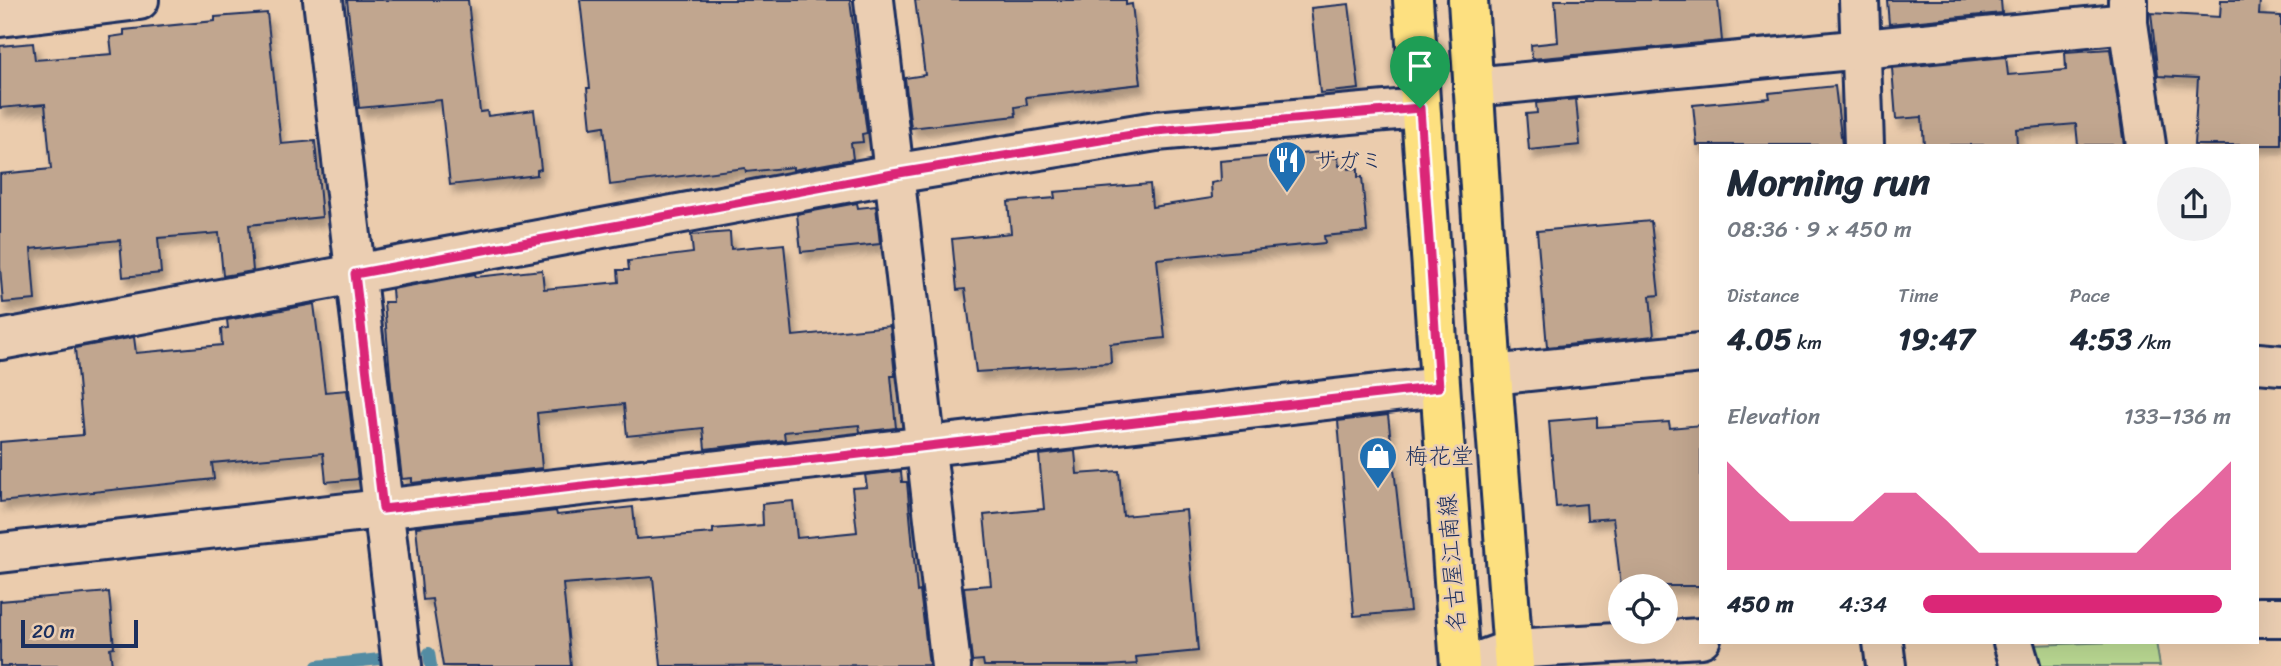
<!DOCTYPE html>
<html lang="en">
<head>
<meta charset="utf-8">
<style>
	body { margin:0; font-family:Sriracha,"Klee One",sans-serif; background:#f2f2f3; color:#1f2937; height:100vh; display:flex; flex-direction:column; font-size:26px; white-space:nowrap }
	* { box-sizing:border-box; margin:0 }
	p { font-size:23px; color:#747a83 }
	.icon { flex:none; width:38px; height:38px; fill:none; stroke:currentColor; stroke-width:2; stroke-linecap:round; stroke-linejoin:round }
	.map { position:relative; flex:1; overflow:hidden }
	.sheet { position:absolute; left:1699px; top:144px; width:560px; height:500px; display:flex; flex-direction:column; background:#fff; border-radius:0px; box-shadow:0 7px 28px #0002 }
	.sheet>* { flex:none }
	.tools { position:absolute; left:1608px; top:574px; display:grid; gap:14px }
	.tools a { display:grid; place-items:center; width:70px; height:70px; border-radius:50%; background:#fff; box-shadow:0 7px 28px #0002; font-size:35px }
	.scale { position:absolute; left:21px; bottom:18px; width:117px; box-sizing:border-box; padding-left:7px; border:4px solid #1b2f5e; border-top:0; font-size:19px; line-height:24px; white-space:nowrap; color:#1b2f5e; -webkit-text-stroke:5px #ebceb2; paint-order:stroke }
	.pin { position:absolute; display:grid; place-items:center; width:60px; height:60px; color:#fff; margin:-72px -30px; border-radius:50% 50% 50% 0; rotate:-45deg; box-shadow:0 0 7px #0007 }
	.pin .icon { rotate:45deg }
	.round { display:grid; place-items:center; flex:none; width:74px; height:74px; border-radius:37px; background:#f2f2f3 }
	.head { display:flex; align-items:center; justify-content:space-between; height:119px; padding:0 28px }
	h1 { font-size:38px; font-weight:700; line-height:52px }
	.metrics { display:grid; grid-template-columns:repeat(3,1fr); gap:10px; height:119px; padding:7px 28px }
	.metrics div { display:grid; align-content:center }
	.metrics b { font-size:30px; font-weight:700 }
	.metrics small { font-size:19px; font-weight:400 }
	.metrics p { font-size:19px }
	.chart { height:196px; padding:14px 28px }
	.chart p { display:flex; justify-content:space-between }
	.chart svg { width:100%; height:126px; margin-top:7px; fill:#db2777; opacity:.7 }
	ul { padding:0 28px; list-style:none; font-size:23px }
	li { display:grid; grid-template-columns:112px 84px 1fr; align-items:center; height:52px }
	li i { height:18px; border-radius:9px; background:#db2777 }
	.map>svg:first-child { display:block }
</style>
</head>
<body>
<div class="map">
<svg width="2281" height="666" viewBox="0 0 2281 666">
	<defs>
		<filter id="shadow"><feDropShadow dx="4.5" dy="8" stdDeviation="3.5" flood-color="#0004"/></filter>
	</defs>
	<rect width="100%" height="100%" fill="#ebccad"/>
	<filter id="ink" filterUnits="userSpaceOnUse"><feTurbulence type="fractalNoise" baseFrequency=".0143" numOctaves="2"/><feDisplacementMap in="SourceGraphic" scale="14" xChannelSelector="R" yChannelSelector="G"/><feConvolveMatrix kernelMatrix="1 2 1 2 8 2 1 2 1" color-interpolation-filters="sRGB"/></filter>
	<g filter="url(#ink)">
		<!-- green -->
		<polygon fill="#bbda93" stroke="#6b8478" stroke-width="2" points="2116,642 2156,642 2160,666 2037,666 2032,645"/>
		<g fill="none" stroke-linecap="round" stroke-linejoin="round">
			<!-- stream -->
			<g stroke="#538ca3" stroke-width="12">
				<polyline points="429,653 431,666"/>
				<polyline points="317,666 380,659"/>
			</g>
		</g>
		<!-- building -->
		<g fill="#c1a68f" stroke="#1b2f5e" stroke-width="2" filter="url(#shadow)">
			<polygon points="347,0 468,0 480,112 487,111 488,116 534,110 541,169 537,170 537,175 450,185 441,100 359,108"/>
			<polygon points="580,0 850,0 867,133 862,134 863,142 851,143 853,159 793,170 793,167 746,172 745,168 610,185 604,126 591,128 587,88 590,88"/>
			<polygon points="915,0 1126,0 1126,5 1132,4 1141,84 1026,97 1027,105 1015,107 1016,116 911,128 905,78 925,75"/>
			<polygon points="1555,0 1718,0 1722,41 1532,59 1531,45 1558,42"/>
			<polygon points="1887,0 2001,0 2002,13 1889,24"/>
			<polygon points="2221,0 2260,0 2259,15 2281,16 2281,145 2194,145 2198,78 2158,76 2151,13 2220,17"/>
			<polygon points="1349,4 1359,89 1320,93 1311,8"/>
			<polygon points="267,13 281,144 315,141 322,217 249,225 253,271 223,276 219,233 158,238 161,273 123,277 120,240 31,249 35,300 3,303 0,267 0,174 51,169 45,104 0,108 0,46 33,43 35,60 112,54 110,37 124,35 124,30 215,21 215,17"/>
			<polygon points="2110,49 2124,145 2078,145 2076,124 2016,129 2017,145 1924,145 1922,117 1896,119 1892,68 2006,57 2008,75 2066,70 2065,52"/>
			<polygon points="1835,86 1842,145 1697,145 1693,105 1770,98 1769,93"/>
			<polygon points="1576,99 1580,145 1529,150 1526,114 1537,113 1536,103"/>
			<polygon points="1333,151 1333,158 1338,158 1339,166 1348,165 1349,169 1358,168 1358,177 1362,177 1367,232 1324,236 1325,243 1157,259 1165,338 1110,344 1111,363 976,372 965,289 957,290 952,239 1011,233 1008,202 1055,198 1054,192 1150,184 1152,207 1212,198 1211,183 1221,181 1220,161"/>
			<polygon points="857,203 858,208 876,206 880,244 801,252 797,214"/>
			<polygon points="1651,221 1659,295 1650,296 1654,336 1547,347 1537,231"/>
			<polygon points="730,232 731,249 784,244 793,336 890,326 895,376 891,376 896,428 860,432 859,425 784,432 785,440 705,449 703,428 627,436 624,404 537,413 542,468 412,483 412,478 402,479 391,386 384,302 393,302 392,289 475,274 476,277 542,270 544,289 619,282 618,270 629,270 628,261 693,253 691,235"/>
			<polygon points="314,304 325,392 347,390 358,479 326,482 323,453 212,463 214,479 0,502 0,442 83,435 75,348 134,337 136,353 222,345 221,329 228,328 227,320"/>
			<polygon points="1388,415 1410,611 1354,616 1338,421"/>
			<polygon points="1597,417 1597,427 1669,422 1670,428 1701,425 1701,586 1621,586 1613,518 1587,520 1586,504 1556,507 1549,421"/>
			<polygon points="1075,451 1077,474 1119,471 1123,516 1186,510 1198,651 1136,657 1137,664 1107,666 984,666 983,660 972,661 964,587 991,585 984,515 1044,509 1039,455"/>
			<polygon points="901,471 902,482 907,482 917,592 920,591 929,665 661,666 653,577 563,584 571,666 443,666 432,599 423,600 416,527 547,512 556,511 557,515 633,507 636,539 713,533 713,529 763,525 762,504 793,501 797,538 857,532 852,488 867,487 865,475"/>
			<polygon points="109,592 114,647 110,648 112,666 0,666 0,601"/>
		</g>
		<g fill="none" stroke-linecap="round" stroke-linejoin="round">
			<defs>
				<g id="minor">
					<polyline points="323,0 402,666"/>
					<polyline points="874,0 951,666"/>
					<polyline points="1859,0 1864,145"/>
					<polyline points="2128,0 2128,23 2146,145"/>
					<polyline points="0,17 139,0"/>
					<polyline points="1473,87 2128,23"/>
					<polyline points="0,340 893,174 1156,131 1420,108"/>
					<polyline points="2258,363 2281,365"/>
					<polyline points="1492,375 1701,353"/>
					<polyline points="0,553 1439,387"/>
					<polyline points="2258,617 2281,617"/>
					<polyline points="1883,642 1886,666"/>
					<polyline points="2013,642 2020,666"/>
					<polyline points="1466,666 1513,649 1701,638"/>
				</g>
				<g id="major">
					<polyline points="1413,0 1460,666"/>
					<polyline points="1468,0 1492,375 1514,666"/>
				</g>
			</defs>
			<!-- minor casing -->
			<use href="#minor" stroke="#1b2f5e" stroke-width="44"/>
			<!-- major casing -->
			<use href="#major" stroke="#1b2f5e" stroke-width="44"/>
			<!-- minor -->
			<use href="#minor" stroke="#ebceb2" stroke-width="38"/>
			<!-- major -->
			<use href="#major" stroke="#fde080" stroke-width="38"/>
		</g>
	</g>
	<g fill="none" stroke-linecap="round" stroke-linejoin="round" filter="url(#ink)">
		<defs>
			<polygon id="route" points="1420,108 1439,387 383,509 355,274 893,174 1156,131"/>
		</defs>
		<!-- route casing -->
		<use href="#route" stroke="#fff" stroke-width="14"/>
		<!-- route -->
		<use href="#route" stroke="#db2777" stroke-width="9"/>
	</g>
	<!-- icons -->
	<defs>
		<symbol id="restaurant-pin" viewBox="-11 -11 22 30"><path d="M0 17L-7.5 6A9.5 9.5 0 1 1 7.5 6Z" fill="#1f6fb2" stroke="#ebceb2"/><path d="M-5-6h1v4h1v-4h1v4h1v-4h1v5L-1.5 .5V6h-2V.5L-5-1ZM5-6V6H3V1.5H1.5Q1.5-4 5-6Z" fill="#fff"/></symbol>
		<symbol id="shop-pin" viewBox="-11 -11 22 30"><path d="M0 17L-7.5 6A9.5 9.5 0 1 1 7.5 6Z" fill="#1f6fb2" stroke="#ebceb2"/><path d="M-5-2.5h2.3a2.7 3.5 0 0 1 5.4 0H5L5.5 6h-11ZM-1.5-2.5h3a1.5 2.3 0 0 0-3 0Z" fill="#fff"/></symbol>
	</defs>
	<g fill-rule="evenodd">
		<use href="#restaurant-pin" x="1265" y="138" width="44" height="60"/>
		<use href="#shop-pin" x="1356" y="434" width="44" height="60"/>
	</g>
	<g text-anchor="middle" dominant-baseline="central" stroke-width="5" stroke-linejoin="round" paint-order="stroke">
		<!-- poi labels -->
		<g font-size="23" fill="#1b2f5e" stroke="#ebceb2" text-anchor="start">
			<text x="1314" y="160">サガミ</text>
			<text x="1405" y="456">梅花堂</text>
		</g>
		<!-- street labels -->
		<g font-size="23" fill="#1b2f5e" stroke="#ebceb2">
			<text transform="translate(1452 563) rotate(-94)">名古屋江南線</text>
		</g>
	</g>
</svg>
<div class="tools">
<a><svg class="icon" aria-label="locate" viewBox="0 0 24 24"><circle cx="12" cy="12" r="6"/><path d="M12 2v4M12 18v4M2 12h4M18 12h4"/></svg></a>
</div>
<div class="scale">20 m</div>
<div class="pin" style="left:1420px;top:108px;background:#1e9e55"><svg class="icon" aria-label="arrive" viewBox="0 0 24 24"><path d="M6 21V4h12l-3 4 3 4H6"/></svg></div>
<section class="sheet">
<div class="head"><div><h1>Morning run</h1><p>08:36 · 9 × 450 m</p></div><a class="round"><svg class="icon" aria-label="share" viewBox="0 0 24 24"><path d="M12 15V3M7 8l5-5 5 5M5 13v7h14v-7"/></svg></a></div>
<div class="metrics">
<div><p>Distance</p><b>4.05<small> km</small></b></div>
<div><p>Time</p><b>19:47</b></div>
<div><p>Pace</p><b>4:53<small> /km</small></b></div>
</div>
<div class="chart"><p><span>Elevation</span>133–136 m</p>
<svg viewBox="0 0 160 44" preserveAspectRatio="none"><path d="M0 44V6L10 17L20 27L30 27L40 27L50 17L60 17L70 27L80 38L90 38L100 38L110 38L120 38L130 38L140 27L150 17L160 6V44z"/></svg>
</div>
<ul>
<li><b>450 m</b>4:34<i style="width:97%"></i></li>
</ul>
</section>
</div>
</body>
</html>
